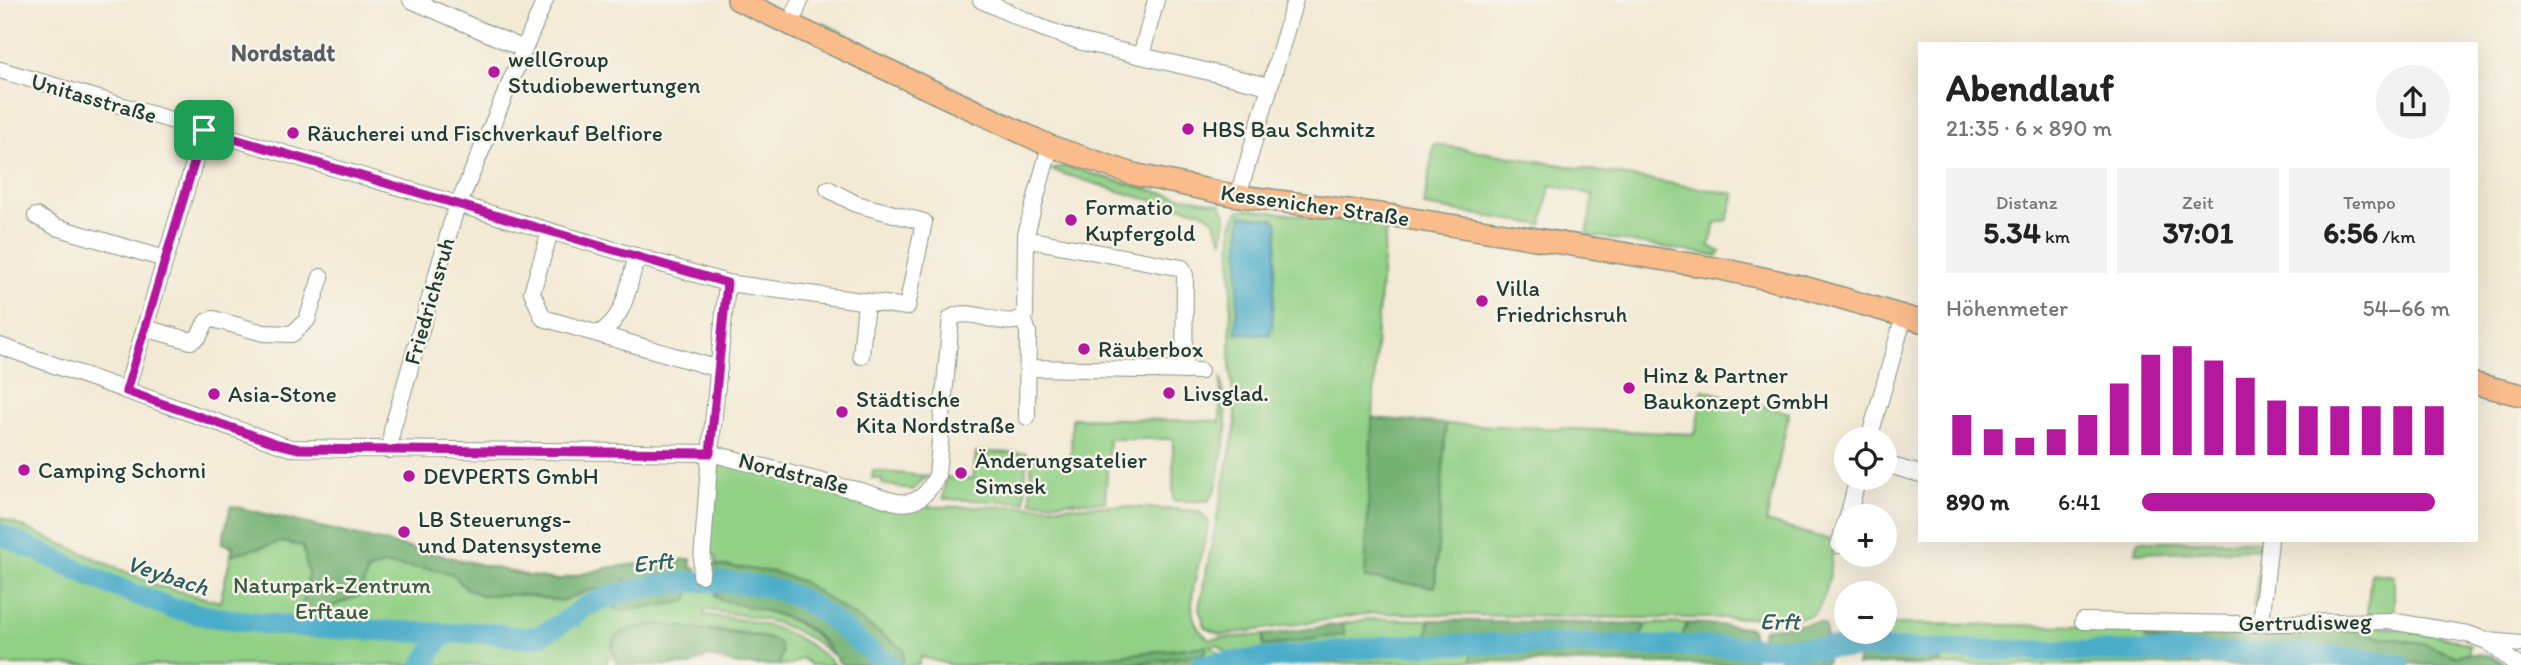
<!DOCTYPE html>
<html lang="de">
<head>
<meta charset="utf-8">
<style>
	body { margin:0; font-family:Itim,sans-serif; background:#f2f2f2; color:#222; height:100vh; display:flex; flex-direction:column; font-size:26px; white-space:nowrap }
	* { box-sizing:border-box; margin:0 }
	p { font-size:23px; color:#767676 }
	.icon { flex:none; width:38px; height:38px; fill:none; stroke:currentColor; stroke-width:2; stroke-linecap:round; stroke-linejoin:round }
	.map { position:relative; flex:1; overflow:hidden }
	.side { position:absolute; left:1918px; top:42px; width:560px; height:500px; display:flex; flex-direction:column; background:#fff; border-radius:0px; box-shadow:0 7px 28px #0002 }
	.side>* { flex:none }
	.controls { position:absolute; left:1834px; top:427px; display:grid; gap:14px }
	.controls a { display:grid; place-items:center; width:63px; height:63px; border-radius:50%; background:#fff; box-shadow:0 7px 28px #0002; font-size:35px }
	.pin { position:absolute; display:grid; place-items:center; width:60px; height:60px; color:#fff; margin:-30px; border-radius:14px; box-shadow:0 4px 10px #0006 }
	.round { display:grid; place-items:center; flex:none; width:74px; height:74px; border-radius:37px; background:#f2f2f2 }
	.head { display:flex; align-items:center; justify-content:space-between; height:119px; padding:0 28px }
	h1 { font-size:38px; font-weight:700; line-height:52px }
	.stats { display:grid; grid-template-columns:repeat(3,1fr); gap:10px; height:119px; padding:7px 28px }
	.stats div { display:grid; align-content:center; border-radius:0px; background:#f2f2f2; text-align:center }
	.stats b { font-size:30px; font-weight:700 }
	.stats small { font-size:19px; font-weight:400 }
	.stats p { font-size:19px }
	.chart { height:196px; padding:14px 28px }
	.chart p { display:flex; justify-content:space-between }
	.chart svg { width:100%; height:126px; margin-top:7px; stroke:#b5179e; stroke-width:6 }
	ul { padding:0 28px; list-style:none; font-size:23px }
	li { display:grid; grid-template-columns:112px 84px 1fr; align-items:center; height:52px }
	li i { height:18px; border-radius:9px; background:#b5179e }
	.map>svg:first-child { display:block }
</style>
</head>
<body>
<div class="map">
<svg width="2521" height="665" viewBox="0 0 2521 665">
	<rect width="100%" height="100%" fill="#f7f3e8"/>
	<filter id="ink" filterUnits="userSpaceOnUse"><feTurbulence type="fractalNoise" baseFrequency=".0143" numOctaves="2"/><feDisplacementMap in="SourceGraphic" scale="14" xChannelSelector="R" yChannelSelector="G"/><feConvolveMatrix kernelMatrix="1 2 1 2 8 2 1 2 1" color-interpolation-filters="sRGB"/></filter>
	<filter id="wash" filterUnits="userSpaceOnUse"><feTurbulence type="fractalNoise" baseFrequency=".00686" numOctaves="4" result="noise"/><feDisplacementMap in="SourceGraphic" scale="28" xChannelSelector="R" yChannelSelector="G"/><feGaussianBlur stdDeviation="1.57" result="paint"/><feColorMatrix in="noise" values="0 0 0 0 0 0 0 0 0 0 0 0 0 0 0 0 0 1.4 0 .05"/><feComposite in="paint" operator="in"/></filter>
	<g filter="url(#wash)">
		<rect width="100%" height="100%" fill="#f3ead5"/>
		<!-- green -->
		<g fill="#92d086" stroke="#58865d" stroke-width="2">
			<polygon points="823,23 1024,122 820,29"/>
			<polygon points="1434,144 1735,194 1728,220 1716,223 1709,246 1721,252 1718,256 1587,235 1593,195 1550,185 1542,225 1424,206"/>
			<polygon points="1064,166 1162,193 1221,204 1226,216 1223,241 1213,219 1201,211 1138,197 1051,170"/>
			<path d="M1248,209L1386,226L1377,327L1366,578L1435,587L1446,424L1695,434L1703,390L1789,413L1766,522L1834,541C1831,562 1830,595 1815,612C1809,618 1801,617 1793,618H1620L1373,613L1221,635L1205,627L1199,608L1236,423L1230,366L1232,225L1238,211Z"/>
			<polygon points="1221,377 1227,429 1216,489 1208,501 1173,501 1173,439 1109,439 1105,502 1031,502 1031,457 1071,457 1072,418 1220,421"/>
			<polygon points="976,452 1026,453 1025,502 943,499 945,477 973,479"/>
			<path d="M714,461L901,507L1112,506L1199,511L1209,522C1205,555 1173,616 1209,639L1263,635L1264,646L1281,645L1343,625H1336L1369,619L1431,620L1428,623L1432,641L1367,642L1231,656L1218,645H1210L1223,657L1160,665H1126L1185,657L1207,649L1205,646L1025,665H952L921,657L919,665H903C901,661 895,647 887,641C839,600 780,568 716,565V558L708,547Z"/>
			<polygon points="873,471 927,476 913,490 882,484 882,479 872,478"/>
			<path d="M231,506L529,576L558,580L612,567L691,559L690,567L704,575V588H716L715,596C759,612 804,613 832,655C796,622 751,615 704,610V615C757,621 793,626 835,665H811L802,658L790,665H779V643C726,621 670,631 615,638L611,647L622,665H617L613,656L606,660L607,665H0V517L156,585L220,602L233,547L222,543Z"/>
			<polygon points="2138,541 2267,541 2256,608 2253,607 2262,549 2136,553"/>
			<polygon points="2371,573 2394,576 2394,616 2367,614"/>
			<polygon points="1688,623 1684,642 1635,640 1639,638 1643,624"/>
			<polygon points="2365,623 2442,636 2470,645 2468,653 2455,656 2422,643 2371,635 2366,632"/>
			<polygon points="1885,624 2221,627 2191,632 2149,632 2144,637 2147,640 2193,647 1877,644 1885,636"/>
			<polygon points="1471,649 1471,661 1241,665 1372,651"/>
			<polygon points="1885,652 2309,658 2381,665 1893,665 1909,659"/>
		</g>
		<!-- forest -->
		<g fill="#75b273" stroke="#4a7854" stroke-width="2">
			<polygon points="1372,418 1446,424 1435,587 1365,578"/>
			<polygon points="231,506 529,576 558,580 612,567 691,559 690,567 696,568 699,578 635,583 623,579 630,584 590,590 561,601 523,595 480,595 464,587 453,574 431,569 382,565 368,571 360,595 329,608 307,611 302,607 308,574 303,546 282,542 231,555 233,546 222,543"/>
			<path d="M716,565L774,572L801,581L904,649L903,662L900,663C867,646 844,619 814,600C782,579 740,578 704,578L705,568Z"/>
			<polygon points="681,588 686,588 689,594 687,600 679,603 620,611 615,608 626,595"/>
			<path d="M716,588L767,593L798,603L882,665H842C834,657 829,647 821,639C792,611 754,610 718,599Z"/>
			<polygon points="1431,620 1643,624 1645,627 1639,638 1635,640 1432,641 1427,634"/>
			<polygon points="1819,622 1826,626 1826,642 1776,644 1761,640 1763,629"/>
			<polygon points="1688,623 1747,627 1751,629 1753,639 1747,643 1684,642 1683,633"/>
			<polygon points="2365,623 2366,632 2371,635 2422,643 2455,656 2468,653 2491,656 2508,665 2423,665 2331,650 2193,647 2144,637 2148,632"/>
			<path d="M660,624L767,638L779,643L782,651L779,665H739L708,656L691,665H622C593,632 636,627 660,624Z"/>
			<polygon points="1846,624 1846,632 1884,632 1885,636 1877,644 1845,642 1839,634 1842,625"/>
			<polygon points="1336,625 1343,625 1345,635 1263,646 1263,635"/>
			<polygon points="1206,646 1207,649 1203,654 1126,665 1025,665"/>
			<polygon points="1471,649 1752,653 1756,665 1471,661"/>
			<path d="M1885,652C1902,661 1930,652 1941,662L1857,665L1860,653Z"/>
			<polygon points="1780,653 1820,653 1818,660 1823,660 1826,653 1827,661 1823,665 1781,665"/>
		</g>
		<!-- water -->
		<g fill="#4aacc9" stroke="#34747e" stroke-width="2">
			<polygon points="1241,215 1274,219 1278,224 1272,328 1269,335 1236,333"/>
			<polygon points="475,625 487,633 447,643 428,665 417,665 442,632"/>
		</g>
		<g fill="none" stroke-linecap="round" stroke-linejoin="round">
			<!-- stream -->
			<g stroke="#4aacc9" stroke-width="3.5">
				<polyline points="572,616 579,626"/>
				<polyline points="1821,660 1824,648"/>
			</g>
			<!-- river -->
			<g stroke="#4aacc9" stroke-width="21">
				<polyline points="0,534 111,585 171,608 206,616 285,626 453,634"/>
				<path d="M423,665L440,638L448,634C461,633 473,632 486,633C503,633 521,641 538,636C558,629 574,611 593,603C648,579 741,573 796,597C832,613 857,647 891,665"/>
				<polyline points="1201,665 1399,645 1519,644 2289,654 2356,658 2400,665"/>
			</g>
		</g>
	</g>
	<g filter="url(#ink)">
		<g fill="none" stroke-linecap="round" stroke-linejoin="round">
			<defs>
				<g id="minor">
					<polyline points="411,0 524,49"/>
					<polyline points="981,0 1042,28 1082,42 1269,86"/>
					<polyline points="791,25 800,0"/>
					<polyline points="1141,56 1156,0"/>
					<polyline points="0,70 727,283 907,307 924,222 856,204 828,189"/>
					<polyline points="1238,196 1295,0"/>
					<polyline points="36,216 56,227 165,259"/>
					<polyline points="550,232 532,292 543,318 719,369"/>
					<polyline points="1026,239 1182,268 1185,275 1184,371"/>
					<polyline points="1023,318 1028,332 1027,417"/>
					<polyline points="145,328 191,341 199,336 206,322 213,319 264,333 292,334 307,320 321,277"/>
					<path d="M598,334C626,319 628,285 637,256"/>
					<path d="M0,346L290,448L710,453L846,488C885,493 914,525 937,475L951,318C971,304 1009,334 1025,315L1026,234L1050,146"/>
					<polyline points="861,356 866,301"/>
					<polyline points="1028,368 1200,371"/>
					<polyline points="126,391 204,130"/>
					<polyline points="1869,439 1904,316"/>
					<polyline points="390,450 392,430 454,215 545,0"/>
					<polyline points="1885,464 1920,474"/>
					<polyline points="1848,516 1858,478"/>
					<polyline points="1839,545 1846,521"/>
					<polyline points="701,575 709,465 727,283"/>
					<polyline points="2083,621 2239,624 2390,621 2468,634 2487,641 2517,665"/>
					<polyline points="2261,623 2270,541"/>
					<polyline points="2489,641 2521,644"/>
				</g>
				<g id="major">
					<polyline points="738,0 1050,146 1133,174 1232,195 1394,216 1721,269 1804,287 1920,321"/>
					<polyline points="2476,384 2521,395"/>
				</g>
			</defs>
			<!-- minor casing -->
			<use href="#minor" stroke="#899484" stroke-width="18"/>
			<!-- major casing -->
			<use href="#major" stroke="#899484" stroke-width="24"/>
			<!-- minor -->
			<use href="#minor" stroke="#fff" stroke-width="16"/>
			<!-- major -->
			<use href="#major" stroke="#fabc8b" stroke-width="21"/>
		</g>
	</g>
	<g fill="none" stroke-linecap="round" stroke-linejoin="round" filter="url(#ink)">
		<defs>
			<polygon id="route" points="204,130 727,283 710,453 299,449 278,444 126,391"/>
		</defs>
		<!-- route casing -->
		<use href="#route" stroke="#fff" stroke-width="14"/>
		<!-- route -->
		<use href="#route" stroke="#b5179e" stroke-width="9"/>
	</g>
	<!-- markers -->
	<g fill="#b5179e" stroke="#f7f3e8" stroke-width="2.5">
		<circle cx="494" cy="72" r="7"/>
		<circle cx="1188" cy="129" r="7"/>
		<circle cx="293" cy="133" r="7"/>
		<circle cx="1071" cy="220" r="7"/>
		<circle cx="1482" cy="301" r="7"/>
		<circle cx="1084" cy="349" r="7"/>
		<circle cx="1629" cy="388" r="7"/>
		<circle cx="1169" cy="393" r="7"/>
		<circle cx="214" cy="394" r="7"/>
		<circle cx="842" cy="412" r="7"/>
		<circle cx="24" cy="470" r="7"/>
		<circle cx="961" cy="473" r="7"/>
		<circle cx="409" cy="476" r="7"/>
		<circle cx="404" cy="532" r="7"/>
	</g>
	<g text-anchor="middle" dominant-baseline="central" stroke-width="5" stroke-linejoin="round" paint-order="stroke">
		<!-- poi labels -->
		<g font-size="23" fill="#1f3d34" stroke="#f7f3e8" text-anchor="start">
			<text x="508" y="59">wellGroup<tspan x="508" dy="26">Studiobewertungen</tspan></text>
			<text x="1202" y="129">HBS Bau Schmitz</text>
			<text x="307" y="133">Räucherei und Fischverkauf Belfiore</text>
			<text x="1085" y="207">Formatio<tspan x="1085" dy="26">Kupfergold</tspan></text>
			<text x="1496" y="288">Villa<tspan x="1496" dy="26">Friedrichsruh</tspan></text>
			<text x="1098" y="349">Räuberbox</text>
			<text x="1643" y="375">Hinz &amp; Partner<tspan x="1643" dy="26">Baukonzept GmbH</tspan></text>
			<text x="1183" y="393">Livsglad.</text>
			<text x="228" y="394">Asia-Stone</text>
			<text x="856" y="399">Städtische<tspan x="856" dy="26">Kita Nordstraße</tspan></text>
			<text x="975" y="460">Änderungsatelier<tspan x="975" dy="26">Simsek</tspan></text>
			<text x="38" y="470">Camping Schorni</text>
			<text x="423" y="476">DEVPERTS GmbH</text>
			<text x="418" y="519">LB Steuerungs-<tspan x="418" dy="26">und Datensysteme</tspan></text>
		</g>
		<!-- street labels -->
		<g font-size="23" fill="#1f3d34" stroke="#f7f3e8">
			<text transform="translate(94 98) rotate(16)">Unitasstraße</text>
			<text transform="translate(1315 205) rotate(8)">Kessenicher Straße</text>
			<text transform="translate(429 301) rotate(-74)">Friedrichsruh</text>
			<text transform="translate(794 473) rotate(14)">Nordstraße</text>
			<text transform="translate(2305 622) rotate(-1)">Gertrudisweg</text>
		</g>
		<!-- park labels -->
		<g font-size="23" fill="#365a44" stroke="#f7f3e8">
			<text x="332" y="585">Naturpark-Zentrum<tspan x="332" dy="26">Erftaue</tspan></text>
		</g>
		<!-- neighbourhood labels -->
		<g font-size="24" font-weight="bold" fill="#575f66" stroke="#f7f3e8">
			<text x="283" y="52">Nordstadt</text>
		</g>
		<!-- water labels -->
		<g font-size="24" font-style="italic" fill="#2c5e61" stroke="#f7f3e8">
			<text transform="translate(653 562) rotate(-6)">Erft</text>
			<text transform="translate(168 575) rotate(18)">Veybach</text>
			<text transform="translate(1780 621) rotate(1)">Erft</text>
		</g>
	</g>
</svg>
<div class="controls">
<a><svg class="icon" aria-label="locate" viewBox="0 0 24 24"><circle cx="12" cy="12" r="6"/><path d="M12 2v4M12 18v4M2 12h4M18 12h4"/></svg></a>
<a>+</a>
<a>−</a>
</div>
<div class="pin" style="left:204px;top:130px;background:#1e9e55"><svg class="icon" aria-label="arrive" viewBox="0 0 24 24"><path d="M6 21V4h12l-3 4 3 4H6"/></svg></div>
<section class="side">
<div class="head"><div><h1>Abendlauf</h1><p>21:35 · 6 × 890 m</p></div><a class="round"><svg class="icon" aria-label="share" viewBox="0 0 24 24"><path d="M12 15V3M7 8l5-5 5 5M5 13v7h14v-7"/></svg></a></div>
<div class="stats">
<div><p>Distanz</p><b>5.34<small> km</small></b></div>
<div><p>Zeit</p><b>37:01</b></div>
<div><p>Tempo</p><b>6:56<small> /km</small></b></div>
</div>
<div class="chart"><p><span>Höhenmeter</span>54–66 m</p>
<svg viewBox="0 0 160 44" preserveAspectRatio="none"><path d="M5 44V30M15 44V35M25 44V38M35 44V35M45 44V30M55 44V19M65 44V9M75 44V6M85 44V11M95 44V17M105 44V25M115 44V27M125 44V27M135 44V27M145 44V27M155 44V27"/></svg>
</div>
<ul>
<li><b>890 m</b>6:41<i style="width:95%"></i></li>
</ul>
</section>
</div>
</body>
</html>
